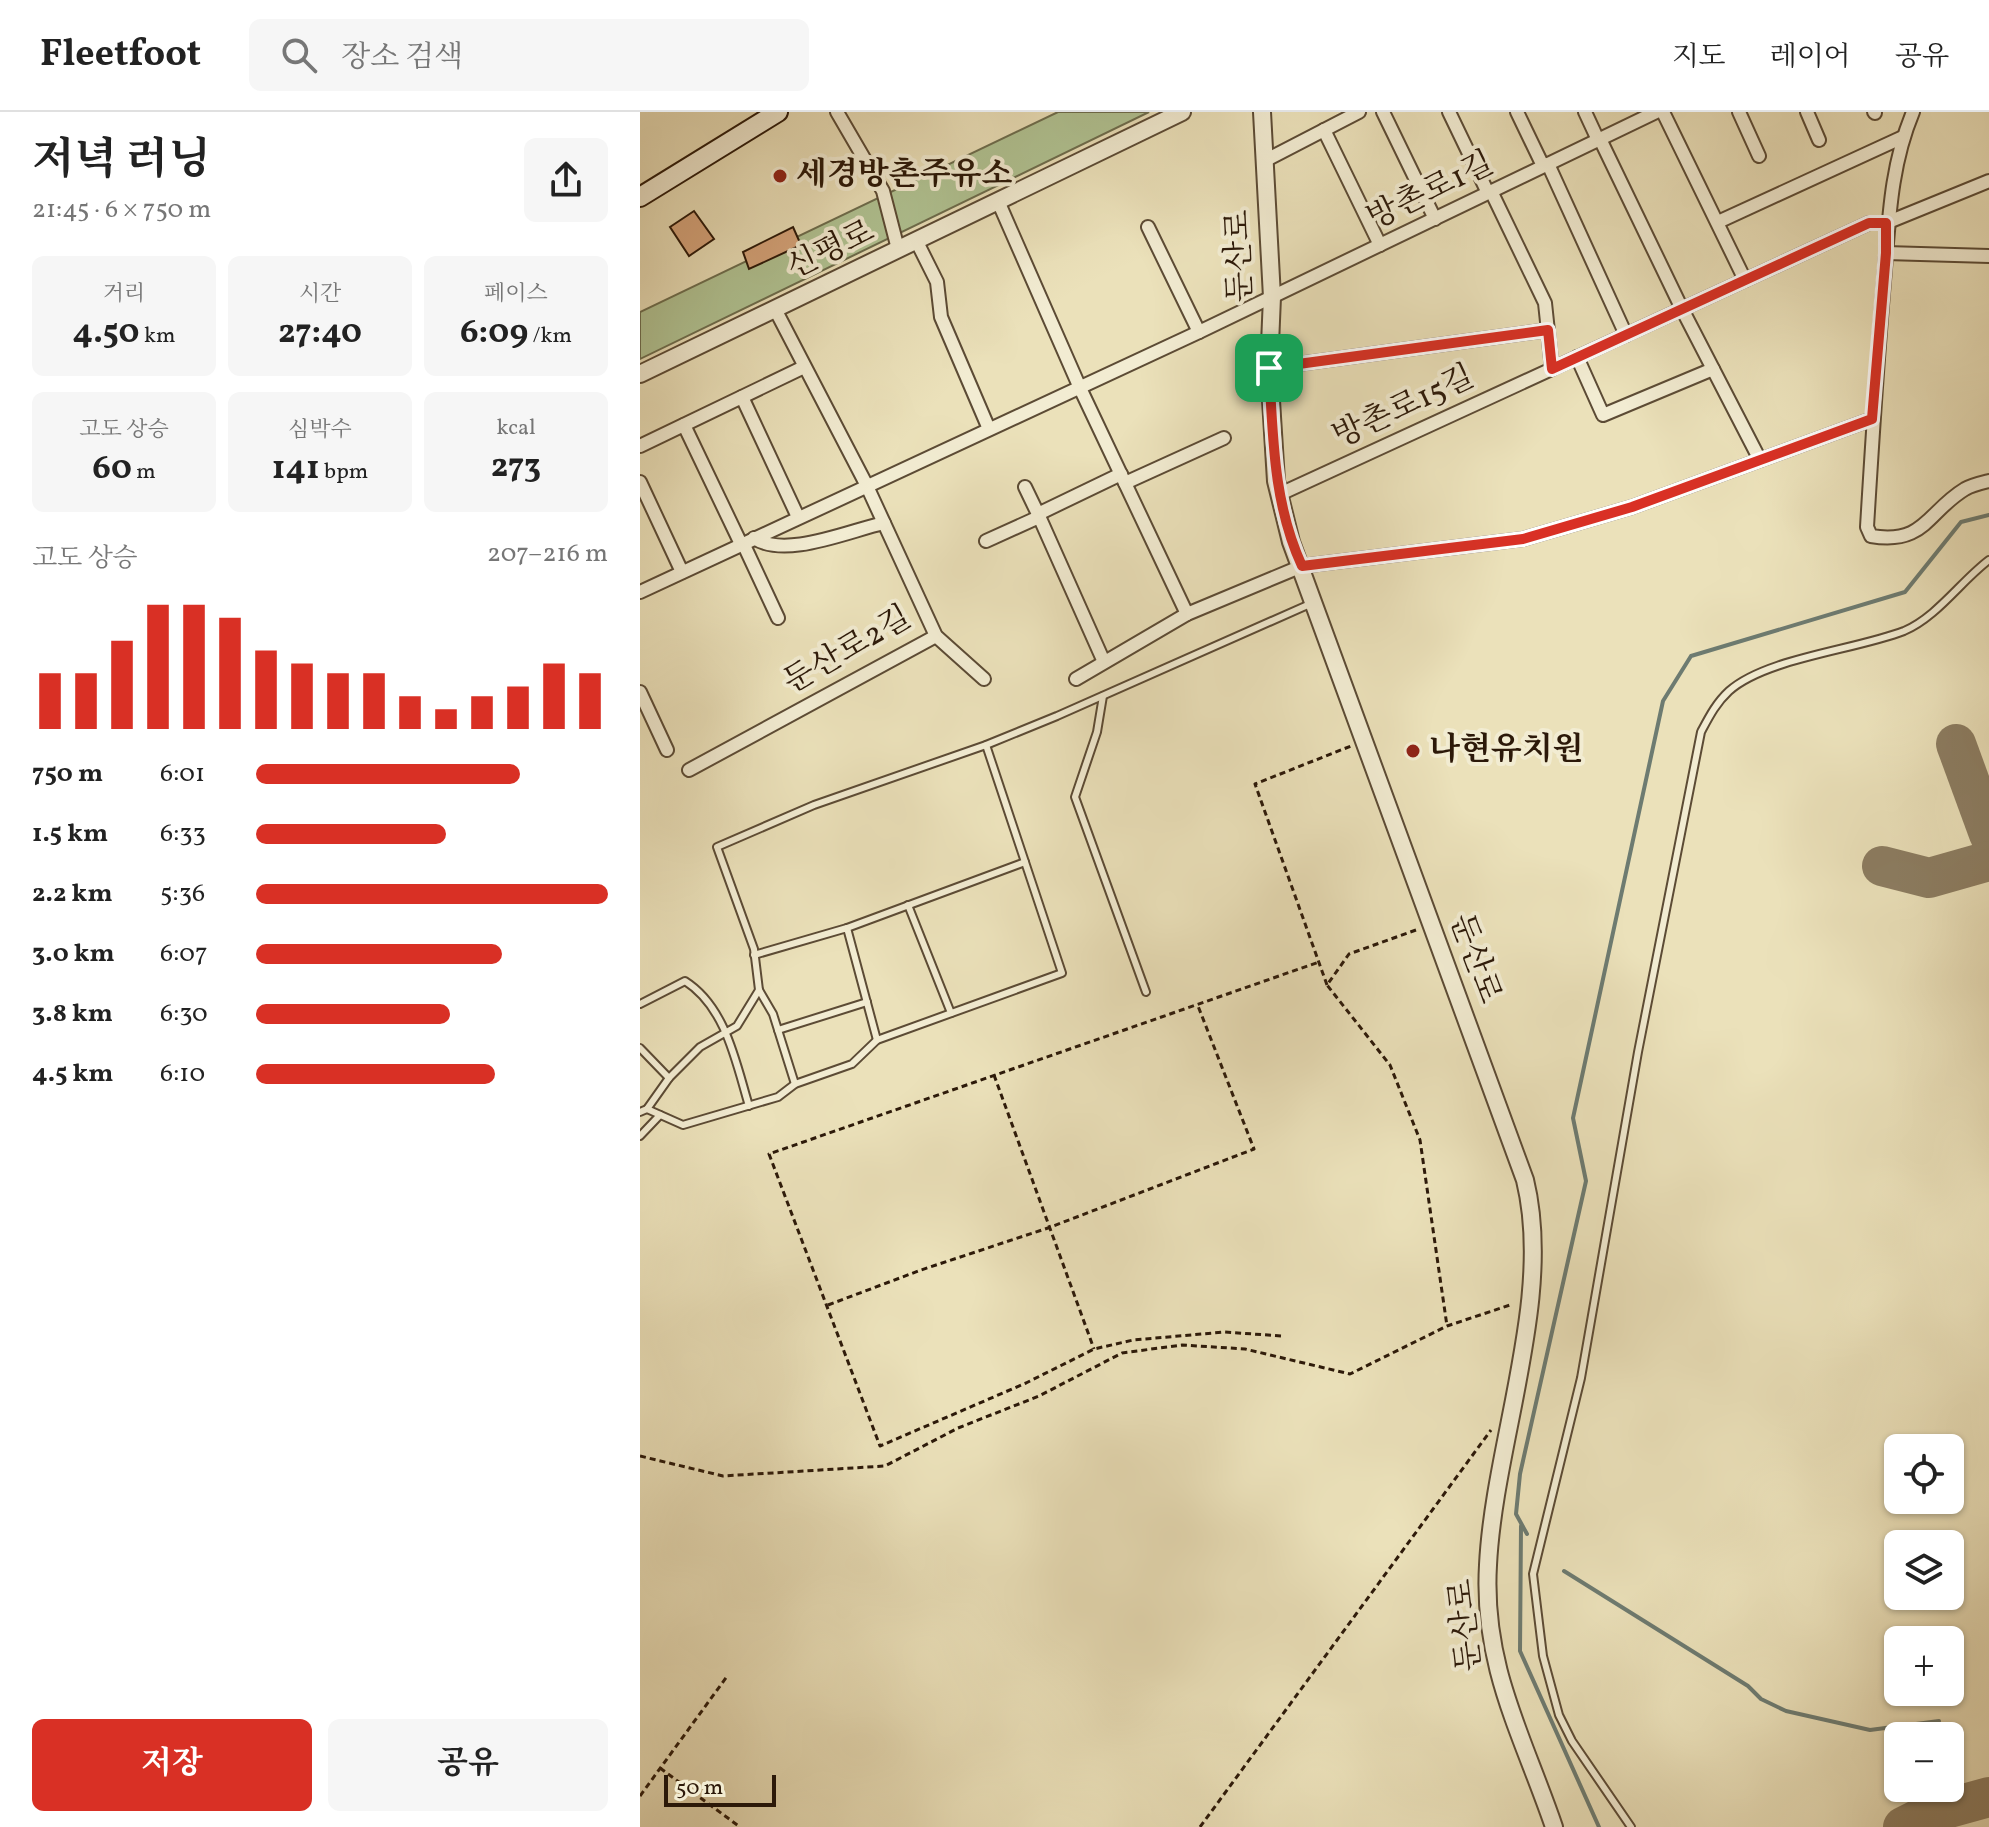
<!DOCTYPE html>
<html lang="ko">
<head>
<meta charset="utf-8">
<style>
	body { margin:0; font-family:Vollkorn,"Noto Serif KR",serif; background:#f6f6f6; color:#222; height:100vh; display:flex; flex-direction:column; font-size:30px; white-space:nowrap }
	* { box-sizing:border-box; margin:0 }
	p { font-size:26px; color:#767676 }
	.icon { flex:none; width:44px; height:44px; fill:none; stroke:currentColor; stroke-width:2; stroke-linecap:round; stroke-linejoin:round }
	.map { position:relative; flex:1; overflow:hidden }
	.panel { display:flex; flex-direction:column; background:#fff; width:640px }
	.panel>* { flex:none }
	.tools { position:absolute; left:1244px; top:1322px; display:grid; gap:16px }
	.tools a { display:grid; place-items:center; width:80px; height:80px; border-radius:12px; background:#fff; box-shadow:0 2px 6px #0004; font-size:40px }
	.scale { position:absolute; left:24px; bottom:20px; width:112px; box-sizing:border-box; padding-left:8px; border:4px solid #2c1909; border-top:0; font-size:22px; line-height:28px; white-space:nowrap; color:#2c1909; -webkit-text-stroke:6px #f2ecd2; paint-order:stroke }
	.pin { position:absolute; display:grid; place-items:center; width:68px; height:68px; color:#fff; margin:-34px; border-radius:16px; box-shadow:0 4px 12px #0006 }
	.round { display:grid; place-items:center; flex:none; width:84px; height:84px; border-radius:12px; background:#f6f6f6 }
	.summary { display:flex; align-items:center; justify-content:space-between; height:136px; padding:0 32px }
	h1 { font-size:44px; font-weight:700; line-height:60px }
	.stats { display:grid; grid-template-columns:repeat(3,1fr); gap:12px; height:136px; padding:8px 32px }
	.stats div { display:grid; align-content:center; border-radius:12px; background:#f6f6f6; text-align:center }
	.stats b { font-size:34px; font-weight:700 }
	.stats small { font-size:22px; font-weight:400 }
	.stats p { font-size:22px }
	.chart { height:224px; padding:16px 32px }
	.chart p { display:flex; justify-content:space-between }
	.chart svg { width:100%; height:144px; margin-top:8px; stroke:#d93025; stroke-width:6 }
	.button { display:flex; gap:16px; margin-top:auto; padding:16px 32px }
	.button a { flex:1; height:92px; border-radius:12px; background:#d93025; color:#fff; font-size:32px; font-weight:700; line-height:92px; text-align:center }
	.button a+a { background:#f6f6f6; color:#222 }
	ul { padding:0 32px; list-style:none; font-size:26px }
	li { display:grid; grid-template-columns:128px 96px 1fr; align-items:center; height:60px }
	li i { height:20px; border-radius:10px; background:#d93025 }
	header { display:flex; align-items:center; gap:48px; box-sizing:border-box; height:112px; padding:0 40px; background:#fff; border-bottom:2px solid #e0e0e0 }
	header strong { font-size:38px }
	nav { display:flex; gap:44px; margin-inline-start:auto; font-size:28px }
	.search { width:560px; height:72px; background:#f6f6f6; display:flex; align-items:center; gap:20px; box-sizing:border-box; padding:0 28px; border-radius:12px; color:#767676; font-size:30px }
	main { display:flex; flex:1; min-height:0 }
	.map>svg:first-child { display:block }
</style>
</head>
<body>
<header>
<strong>Fleetfoot</strong>
<div class="search"><svg class="icon" aria-label="search" viewBox="0 0 24 24"><circle cx="10" cy="10" r="6"/><path d="M15 15l6 6"/></svg>장소 검색</div>
<nav><a>지도</a><a>레이어</a><a>공유</a></nav>
</header>
<main>
<section class="panel">
<div class="summary"><div><h1>저녁 러닝</h1><p>21:45 · 6 × 750 m</p></div><a class="round"><svg class="icon" aria-label="share" viewBox="0 0 24 24"><path d="M12 15V3M7 8l5-5 5 5M5 13v7h14v-7"/></svg></a></div>
<div class="stats">
<div><p>거리</p><b>4.50<small> km</small></b></div>
<div><p>시간</p><b>27:40</b></div>
<div><p>페이스</p><b>6:09<small> /km</small></b></div>
</div>
<div class="stats">
<div><p>고도 상승</p><b>60<small> m</small></b></div>
<div><p>심박수</p><b>141<small> bpm</small></b></div>
<div><p>kcal</p><b>273</b></div>
</div>
<div class="chart"><p><span>고도 상승</span>207–216 m</p>
<svg viewBox="0 0 160 44" preserveAspectRatio="none"><path d="M5 44V27M15 44V27M25 44V17M35 44V6M45 44V6M55 44V10M65 44V20M75 44V24M85 44V27M95 44V27M105 44V34M115 44V38M125 44V34M135 44V31M145 44V24M155 44V27"/></svg>
</div>
<ul>
<li><b>750 m</b>6:01<i style="width:75%"></i></li>
<li><b>1.5 km</b>6:33<i style="width:54%"></i></li>
<li><b>2.2 km</b>5:36<i style="width:100%"></i></li>
<li><b>3.0 km</b>6:07<i style="width:70%"></i></li>
<li><b>3.8 km</b>6:30<i style="width:55%"></i></li>
<li><b>4.5 km</b>6:10<i style="width:68%"></i></li>
</ul>
<div class="button"><a>저장</a><a>공유</a></div>
</section>
<div class="map">
<svg width="1349" height="1715" viewBox="0 0 1349 1715">
	<rect width="100%" height="100%" fill="#ebe1ba"/>
	<filter id="stains"><feTurbulence type="fractalNoise" baseFrequency=".0025" numOctaves="4"/><feColorMatrix values="0 0 0 0 .2 0 0 0 0 .09 0 0 0 0 .02 0 0 0 .5 -.17"/></filter>
	<radialGradient id="worn" r=".72"><stop offset=".6" stop-color="#630" stop-opacity="0"/><stop offset="1" stop-color="#630" stop-opacity=".3"/></radialGradient>
	<!-- green -->
	<polygon fill="#b1c494" stroke="#6e6e4e" stroke-width="2" points="418,0 509,0 0,247 0,200"/>
	<g fill="none" stroke-linecap="round" stroke-linejoin="round">
		<!-- stream -->
		<g stroke="#6d7b71" stroke-width="4">
			<polyline points="881,1414 880,1539 959,1715"/>
			<polyline points="887,1422 876,1402 880,1362 946,1069 933,1006 1023,589 1051,544 1265,480 1321,410 1349,403"/>
			<polyline points="924,1459 1108,1574 1121,1587 1146,1599 1230,1618 1299,1609"/>
		</g>
		<!-- taxiway -->
		<g stroke="#8c7d62" stroke-width="40">
			<polyline points="1316,632 1349,722"/>
			<polyline points="1242,754 1289,766 1349,749"/>
			<polyline points="1263,1715 1291,1701 1349,1685"/>
		</g>
	</g>
	<!-- building -->
	<g fill="#d6a57c" stroke="#2c1909" stroke-width="2">
		<polygon points="54,99 74,127 49,144 30,115"/>
		<polygon points="153,115 161,133 109,157 103,140"/>
	</g>
	<g fill="none" stroke-linecap="round" stroke-linejoin="round">
		<defs>
			<g id="service">
				<polyline points="463,584 457,620 435,685 506,880"/>
				<polyline points="268,793 311,901"/>
				<polyline points="207,816 385,750"/>
				<polyline points="114,843 207,816 237,928"/>
				<polyline points="119,878 133,902 155,972"/>
				<path d="M0,892L45,869C86,895 96,951 109,994"/>
				<polyline points="138,918 227,890"/>
				<polyline points="0,936 29,966"/>
				<polyline points="7,997 43,1013 138,985 155,972 212,952 237,928 422,861 346,633"/>
				<polyline points="0,1000 7,997 29,966 60,935 97,914 119,878 114,837 77,735 174,693 346,633 417,604 670,492"/>
				<polyline points="0,1024 20,1003"/>
				<path d="M991,1715L932,1629L919,1603L903,1544L893,1462L941,1266L998,940L1061,620C1069,605 1076,591 1089,579C1126,546 1215,538 1264,519C1297,505 1321,469 1349,448"/>
			</g>
			<g id="minor">
				<polyline points="197,0 243,79 258,137"/>
				<polyline points="743,0 795,107"/>
				<polyline points="809,0 848,81"/>
				<polyline points="877,0 903,54"/>
				<polyline points="945,0 958,28"/>
				<polyline points="1023,0 1105,168"/>
				<polyline points="1099,0 1119,44"/>
				<polyline points="1167,0 1179,28"/>
				<polyline points="1234,0 1235,1"/>
				<path d="M1273,0C1250,55 1249,110 1244,169C1237,251 1232,333 1227,415L1231,424C1285,433 1287,400 1325,377C1332,373 1341,371 1349,369"/>
				<polyline points="684,18 740,133"/>
				<polyline points="960,27 1042,197 1120,348"/>
				<polyline points="624,49 719,0"/>
				<polyline points="908,52 986,223"/>
				<polyline points="851,79 905,191 912,257"/>
				<polyline points="358,89 440,276 547,502"/>
				<polyline points="1078,110 1263,25"/>
				<polyline points="508,115 559,220"/>
				<polyline points="276,128 297,170 301,205 349,317"/>
				<polyline points="1246,141 1349,144"/>
				<polyline points="135,197 226,372 296,524 344,567"/>
				<polyline points="937,245 963,303 1073,257"/>
				<polyline points="629,256 908,218"/>
				<polyline points="102,285 158,405"/>
				<polyline points="44,313 101,432"/>
				<polyline points="0,334 164,255"/>
				<polyline points="0,370 42,460"/>
				<polyline points="485,371 584,326"/>
				<polyline points="385,375 398,402 481,362"/>
				<polyline points="640,382 1229,111 1246,111 1349,69"/>
				<polyline points="398,402 464,550"/>
				<path d="M114,426C145,447 208,419 244,411"/>
				<polyline points="346,429 399,405"/>
				<polyline points="103,431 138,506"/>
				<polyline points="0,480 559,220 1016,0"/>
				<polyline points="436,567 547,502 662,454 883,427 992,395 1232,307"/>
				<polyline points="0,580 27,638"/>
				<polyline points="49,658 296,524"/>
			</g>
			<g id="tertiary">
				<path d="M622,0L632,185L629,256L636,369L651,430L885,1068C914,1186 854,1331 848,1453C842,1554 883,1624 914,1715"/>
				<polyline points="0,262 542,0"/>
			</g>
			<polyline id="secondary" points="0,85 138,0"/>
		</defs>
		<!-- service casing -->
		<use href="#service" stroke="#5c4b35" stroke-width="10"/>
		<!-- minor casing -->
		<use href="#minor" stroke="#5c4b35" stroke-width="16"/>
		<!-- tertiary casing -->
		<use href="#tertiary" stroke="#5c4b35" stroke-width="20"/>
		<!-- secondary casing -->
		<use href="#secondary" stroke="#2c1909" stroke-width="22"/>
		<!-- path -->
		<g stroke="#2c1909" stroke-width="3" stroke-dasharray="6 4" stroke-linecap="butt">
			<polyline points="776,818 709,842 687,873 750,953 780,1028 807,1214"/>
			<polyline points="687,873 615,672 711,634"/>
			<polyline points="354,963 454,1237"/>
			<polyline points="188,1193 281,1158 408,1116 614,1037 558,894"/>
			<polyline points="641,1224 585,1220 493,1228 454,1237 386,1271 240,1334 129,1042 679,850"/>
			<polyline points="0,1344 83,1364 245,1354 318,1316 399,1284 482,1241 542,1233 605,1237 710,1262 807,1214 873,1192"/>
			<polyline points="20,1656 100,1715"/>
			<polyline points="0,1684 88,1563"/>
			<polyline points="560,1715 851,1318"/>
		</g>
		<!-- service -->
		<use href="#service" stroke="#f2ecd2" stroke-width="6"/>
		<!-- minor -->
		<use href="#minor" stroke="#f2ecd2" stroke-width="12"/>
		<!-- tertiary -->
		<use href="#tertiary" stroke="#f2ecd2" stroke-width="16"/>
		<!-- secondary -->
		<use href="#secondary" stroke="#f2ecd2" stroke-width="18"/>
	</g>
	<g fill="none" stroke-linecap="round" stroke-linejoin="round">
		<defs>
			<path id="route" d="M1229,111H1246V141L1232,307L992,395L883,427L662,454C633,391 633,324 629,256L908,218L912,257Z"/>
		</defs>
		<!-- route casing -->
		<use href="#route" stroke="#fff" stroke-width="16"/>
		<!-- route -->
		<use href="#route" stroke="#d93025" stroke-width="10"/>
	</g>
	<!-- markers -->
	<g fill="#8f2418" stroke="#f2ecd2" stroke-width="3">
		<circle cx="140" cy="64" r="8"/>
		<circle cx="773" cy="639" r="8"/>
	</g>
	<g text-anchor="middle" dominant-baseline="central" stroke-width="8" stroke-linejoin="round" paint-order="stroke">
		<!-- poi labels -->
		<g font-size="32" font-weight="bold" fill="#2c1909" stroke="#f2ecd2" text-anchor="start">
			<text x="156" y="64">세경방촌주유소</text>
			<text x="789" y="639">나현유치원</text>
		</g>
		<!-- street labels -->
		<g font-size="32" fill="#2c1909" stroke="#f2ecd2">
			<text transform="translate(791 80) rotate(-26)">방촌로1길</text>
			<text transform="translate(191 139) rotate(-26)">신평로</text>
			<text transform="translate(601 144) rotate(-92)">둔산로</text>
			<text transform="translate(764 296) rotate(-25)">방촌로15길</text>
			<text transform="translate(208 539) rotate(-30)">둔산로2길</text>
			<text transform="translate(834 847) rotate(70)">둔산로</text>
			<text transform="translate(827 1513) rotate(-96)">둔산로</text>
		</g>
	</g>
	<rect width="100%" height="100%" filter="url(#stains)"/>
	<rect width="100%" height="100%" fill="url(#worn)"/>
</svg>
<div class="tools">
<a><svg class="icon" aria-label="locate" viewBox="0 0 24 24"><circle cx="12" cy="12" r="6"/><path d="M12 2v4M12 18v4M2 12h4M18 12h4"/></svg></a>
<a><svg class="icon" aria-label="layers" viewBox="0 0 24 24"><path d="M12 4l9 5-9 5-9-5zM3 14l9 5 9-5"/></svg></a>
<a>+</a>
<a>−</a>
</div>
<div class="scale">50 m</div>
<div class="pin" style="left:629px;top:256px;background:#1e9e55"><svg class="icon" aria-label="arrive" viewBox="0 0 24 24"><path d="M6 21V4h12l-3 4 3 4H6"/></svg></div>
</div>
</main>
</body>
</html>
